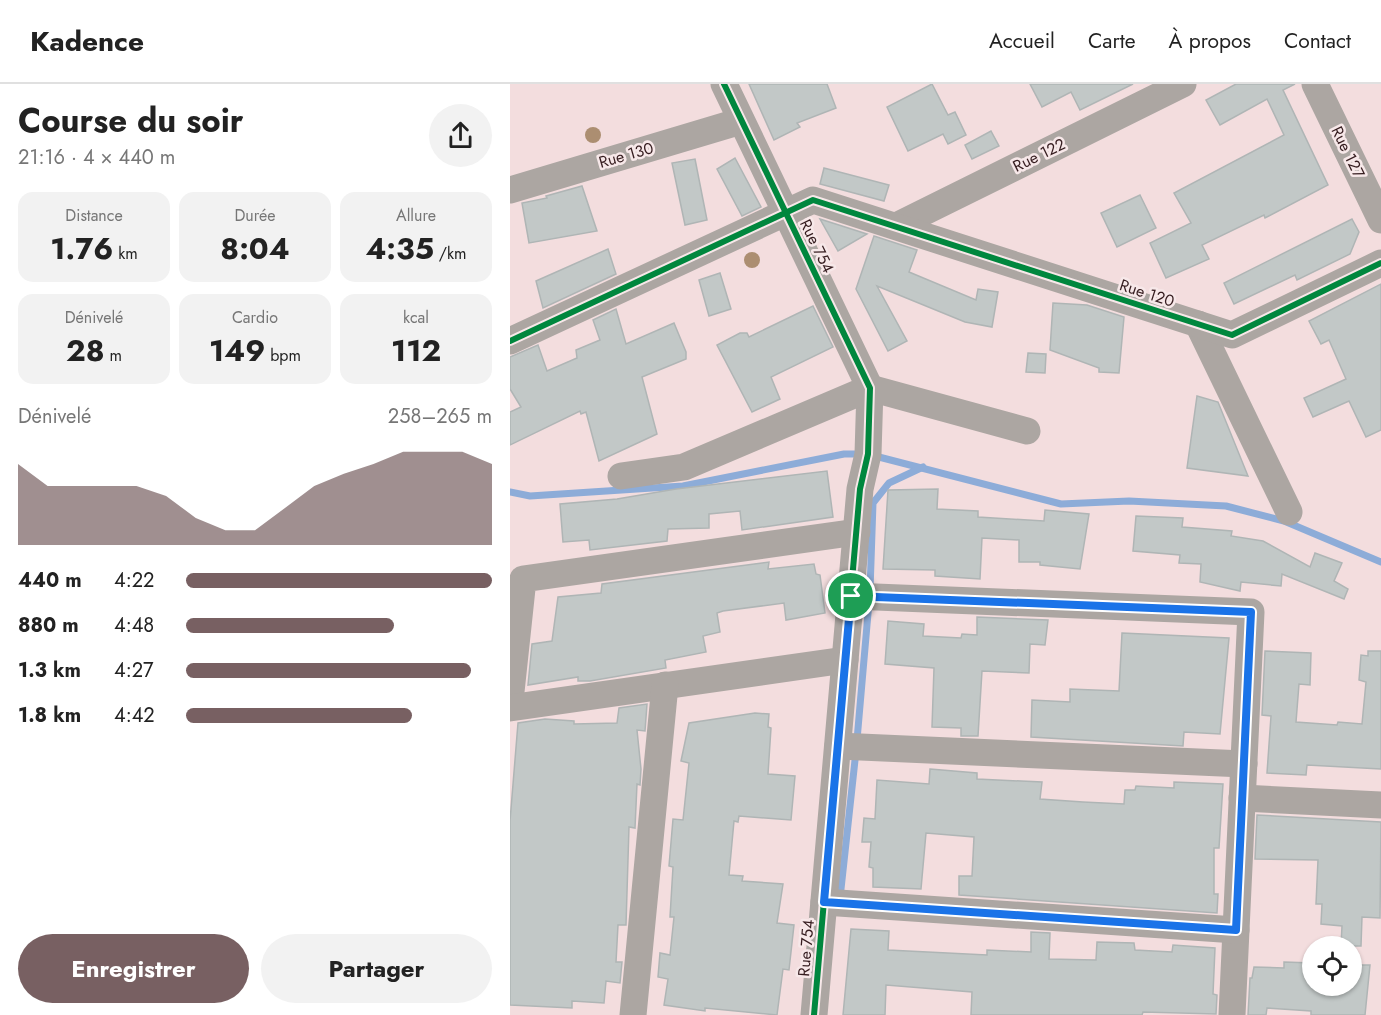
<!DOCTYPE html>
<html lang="fr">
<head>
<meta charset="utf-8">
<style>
	body { margin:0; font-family:Jost,sans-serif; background:#f2f2f2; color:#222; height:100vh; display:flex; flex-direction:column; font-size:22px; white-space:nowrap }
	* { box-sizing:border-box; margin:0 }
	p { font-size:20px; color:#767676 }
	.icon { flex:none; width:33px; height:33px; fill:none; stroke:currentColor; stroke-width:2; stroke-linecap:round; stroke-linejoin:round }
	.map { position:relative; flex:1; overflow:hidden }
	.sheet { display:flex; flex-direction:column; background:#fff; width:510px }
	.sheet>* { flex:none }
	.buttons { position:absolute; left:792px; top:852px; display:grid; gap:12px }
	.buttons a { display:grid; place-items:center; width:60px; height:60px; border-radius:50%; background:#fff; box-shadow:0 2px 4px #0004; font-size:30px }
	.pin { position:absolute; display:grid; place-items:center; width:51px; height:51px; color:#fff; margin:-26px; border:3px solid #fff; border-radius:50%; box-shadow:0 2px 6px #0007 }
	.round { display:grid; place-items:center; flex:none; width:63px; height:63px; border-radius:32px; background:#f2f2f2 }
	.headline { display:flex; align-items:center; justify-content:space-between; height:102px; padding:0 18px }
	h1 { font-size:33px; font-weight:700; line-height:45px }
	.stats { display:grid; grid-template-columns:repeat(3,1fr); gap:9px; height:102px; padding:6px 18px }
	.stats div { display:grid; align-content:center; border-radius:15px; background:#f2f2f2; text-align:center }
	.stats b { font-size:30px; font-weight:700 }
	.stats small { font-size:16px; font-weight:400 }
	.stats p { font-size:16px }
	.chart { height:168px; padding:12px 18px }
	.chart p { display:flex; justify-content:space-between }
	.chart svg { width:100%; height:108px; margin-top:6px; fill:#786062; opacity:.7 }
	.action { display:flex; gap:12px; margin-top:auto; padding:12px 18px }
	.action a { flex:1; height:69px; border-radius:36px; background:#786062; color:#fff; font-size:24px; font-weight:700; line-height:69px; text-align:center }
	.action a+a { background:#f2f2f2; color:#222 }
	ul { padding:0 18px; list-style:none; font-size:20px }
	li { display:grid; grid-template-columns:96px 72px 1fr; align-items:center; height:45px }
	li i { height:15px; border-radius:8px; background:#786062 }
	header { display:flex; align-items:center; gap:36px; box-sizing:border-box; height:84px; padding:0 30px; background:#fff; border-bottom:2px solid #e0e0e0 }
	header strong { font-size:28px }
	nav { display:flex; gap:33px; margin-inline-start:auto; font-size:21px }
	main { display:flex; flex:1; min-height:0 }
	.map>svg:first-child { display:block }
</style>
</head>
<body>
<header>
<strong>Kadence</strong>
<nav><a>Accueil</a><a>Carte</a><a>À propos</a><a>Contact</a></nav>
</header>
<main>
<section class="sheet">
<div class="headline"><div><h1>Course du soir</h1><p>21:16 · 4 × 440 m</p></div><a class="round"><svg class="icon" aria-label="share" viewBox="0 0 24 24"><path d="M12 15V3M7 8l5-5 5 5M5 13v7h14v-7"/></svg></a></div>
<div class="stats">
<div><p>Distance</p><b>1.76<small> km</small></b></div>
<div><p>Durée</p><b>8:04</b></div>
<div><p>Allure</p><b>4:35<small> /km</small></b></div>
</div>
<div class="stats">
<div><p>Dénivelé</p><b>28<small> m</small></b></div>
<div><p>Cardio</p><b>149<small> bpm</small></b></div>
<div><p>kcal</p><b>112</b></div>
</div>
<div class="chart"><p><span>Dénivelé</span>258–265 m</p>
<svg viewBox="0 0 160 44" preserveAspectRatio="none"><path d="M0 44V11L10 20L20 20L30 20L40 20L50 24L60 33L70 38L80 38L90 29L100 20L110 15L120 11L130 6L140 6L150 6L160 11V44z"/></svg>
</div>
<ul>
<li><b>440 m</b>4:22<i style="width:100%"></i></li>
<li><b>880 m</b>4:48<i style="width:68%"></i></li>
<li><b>1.3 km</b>4:27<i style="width:93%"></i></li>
<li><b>1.8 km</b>4:42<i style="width:74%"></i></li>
</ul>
<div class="action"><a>Enregistrer</a><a>Partager</a></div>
</section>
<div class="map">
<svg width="871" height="931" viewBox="0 0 871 931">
	<rect width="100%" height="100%" fill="#f3ddde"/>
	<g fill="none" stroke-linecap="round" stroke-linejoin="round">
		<!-- stream -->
		<g stroke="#8dacd8" stroke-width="7">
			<polyline points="365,372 551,420 619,417 716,422 774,437 871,478"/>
			<polyline points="0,408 20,412 173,402 334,370 354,370"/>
			<polyline points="360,507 363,419 379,399 413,383"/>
			<polyline points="347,656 359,518"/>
			<polyline points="330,814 346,667"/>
		</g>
	</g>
	<!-- building -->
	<g fill="#c2c8c7" stroke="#afb5b5" stroke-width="1.5">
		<polygon points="239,0 317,0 326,24 287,39 290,43 264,56"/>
		<polygon points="422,0 438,31 445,28 456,51 438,60 433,50 398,67 377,23"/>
		<polygon points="520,0 623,0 570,26 561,8 532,23"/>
		<polygon points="726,0 785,0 773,6 818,101 755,134 754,131 692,161 699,175 656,194 640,159 681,139 664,109 774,51 757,15 710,41 696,16"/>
		<polygon points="481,47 489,62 462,75 455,61"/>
		<polygon points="225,74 251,123 232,132 207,85"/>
		<polygon points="185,75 197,136 175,141 162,79"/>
		<polygon points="314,84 379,101 374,117 310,100"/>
		<polygon points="72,102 87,147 19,159 12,119 37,114 36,112"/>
		<polygon points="630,111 646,144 607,163 591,129"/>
		<polygon points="310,135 357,150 328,167"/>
		<polygon points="842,135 849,148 840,170 787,196 785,191 724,220 714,199"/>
		<polygon points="364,152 407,166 399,188 466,216 468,205 488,208 482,243 455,238 367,202 397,257 378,267 346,205"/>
		<polygon points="98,165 106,190 33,224 26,197"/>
		<polygon points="210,189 221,225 199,232 189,196"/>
		<polygon points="871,200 871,346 856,353 839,317 803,333 794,314 836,295 819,256 811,260 799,237"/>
		<polygon points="543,219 577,221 614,233 609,289 589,288 589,284 540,266"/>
		<polygon points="303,222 323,263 261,293 270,315 242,328 207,261 230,249 237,249 239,253"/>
		<polygon points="106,225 116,260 164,239 176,268 176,275 132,293 147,350 89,377 76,328 71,330 70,327 0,361 0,328 11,323 0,305 0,273 28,261 37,287 67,274 66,266 90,256 83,236"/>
		<polygon points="518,269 536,270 535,289 516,288"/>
		<polygon points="687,312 708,318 738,392 677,384"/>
		<polygon points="317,387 323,433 232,446 230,427 199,430 199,444 158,445 157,457 80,466 79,456 53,458 50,420 107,415 166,405"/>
		<polygon points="428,405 427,425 468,427 468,433 534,437 535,426 579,430 570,485 530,481 530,478 509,478 509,456 472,454 470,495 425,492 425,486 373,485 378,406"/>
		<polygon points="626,432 673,434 672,443 722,447 721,452 753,457 800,483 805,469 832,479 824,497 838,505 834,515 772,490 771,502 731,498 730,507 690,498 691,480 669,479 670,471 623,467"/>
		<polygon points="259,478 258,485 304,480 306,490 310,491 315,529 276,536 274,519 213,527 207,529 210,548 193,552 196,568 155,576 156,584 80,597 68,597 68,593 18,601 22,560 42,557 48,513 91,509 92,500"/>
		<polygon points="467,533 538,536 535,561 520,560 519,589 472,587 468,652 451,652 451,644 422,643 424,584 375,580 378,537 414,540 413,552 451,554 452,550 467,551"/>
		<polygon points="612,549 719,554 710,650 674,648 673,662 521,653 522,616 560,618 560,605 609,607"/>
		<polygon points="755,567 801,569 800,601 789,600 786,638 827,641 828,638 852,640 856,598 849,596 851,571 858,572 858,567 871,567 871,685 797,681 796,691 757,689 761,632 752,631"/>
		<polygon points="137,620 135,647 127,646 131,685 130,701 127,700 125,744 119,743 116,841 108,841 106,878 112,878 110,899 96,897 94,919 62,917 62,924 0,921 0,737 8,639 35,635 64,637 64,640 107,639 109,624"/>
		<polygon points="245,629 259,630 258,643 261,644 258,690 285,692 281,736 229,732 228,738 224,737 219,791 233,792 232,797 273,800 267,839 284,841 279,886 273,885 267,931 195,924 195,927 154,921 158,895 148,893 150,869 160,871 164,833 160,833 163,783 159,782 163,735 173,736 179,679 171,677 179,639"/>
		<polygon points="420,685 467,689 467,695 532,698 530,715 573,718 614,720 615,706 625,706 626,702 664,704 664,698 713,700 709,764 704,764 704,810 708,810 707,829 449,811 449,792 462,792 464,753 416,749 411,805 363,803 363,784 359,783 361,758 352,758 354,734 365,735 367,696 419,700"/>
		<polygon points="747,731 871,738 870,834 852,833 851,862 831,862 832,842 811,840 812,820 806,820 808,776 745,775"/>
		<polygon points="341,845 379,847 378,866 477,871 477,866 521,868 521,848 540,849 539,875 586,876 587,858 624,859 625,866 662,868 663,861 705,864 703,910 707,911 706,930 633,928 632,931 461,931 462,908 376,901 375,931 333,931"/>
		<polygon points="774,878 802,879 802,902 842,902 842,881 860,881 855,931 801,931 801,927 757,924 756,931 738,931 740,894 742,894 744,883 774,884"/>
	</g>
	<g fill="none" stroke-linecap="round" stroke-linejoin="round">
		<!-- minor -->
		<g stroke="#aca6a2" stroke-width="27">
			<polyline points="214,0 360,304 358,370 350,405 304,931"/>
			<polyline points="805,0 871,136"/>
			<polyline points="0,106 231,37"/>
			<polyline points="386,142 673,0"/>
			<polyline points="688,240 779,428"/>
			<polyline points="0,257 303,116 722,251 871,179"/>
			<polyline points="111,392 174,383 360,304 517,347"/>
			<polyline points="341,512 741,528 722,931"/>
			<polyline points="0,617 13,495 347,448"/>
			<polyline points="0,624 335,576"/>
			<polyline points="328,662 734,680"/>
			<polyline points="732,714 871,721"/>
			<polyline points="314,818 726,846"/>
			<polyline points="123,931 155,601"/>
		</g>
		<defs>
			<g id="cycleway">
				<polyline points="214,0 360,304 358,370 350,405 304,931"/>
				<polyline points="0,257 303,116 722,251 871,179"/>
			</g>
		</defs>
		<!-- cycleway casing -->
		<use href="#cycleway" stroke="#f7e8e9" stroke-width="10"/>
		<!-- cycleway -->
		<use href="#cycleway" stroke="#00873e" stroke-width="6"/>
	</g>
	<!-- trees -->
	<g fill="#ac8e71">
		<circle cx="83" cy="51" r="8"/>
		<circle cx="242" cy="176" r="8"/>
	</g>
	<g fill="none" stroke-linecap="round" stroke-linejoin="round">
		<defs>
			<polygon id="route" points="341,512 741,528 726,846 314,818"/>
		</defs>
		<!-- route casing -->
		<use href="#route" stroke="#fff" stroke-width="12"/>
		<!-- route -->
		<use href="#route" stroke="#1a73e8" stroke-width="8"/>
	</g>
	<g text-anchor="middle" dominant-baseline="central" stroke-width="5" stroke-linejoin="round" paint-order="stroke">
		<!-- street labels -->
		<g font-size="16" fill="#351c1f" stroke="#f7e8e9">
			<text transform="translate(838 68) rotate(64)">Rue 127</text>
			<text transform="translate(116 71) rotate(-16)">Rue 130</text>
			<text transform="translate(529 71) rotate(-26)">Rue 122</text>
			<text transform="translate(307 162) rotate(64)">Rue 754</text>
			<text transform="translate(637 209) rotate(18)">Rue 120</text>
			<text transform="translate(296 864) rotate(-85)">Rue 754</text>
		</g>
	</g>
</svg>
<div class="buttons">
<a><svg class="icon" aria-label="locate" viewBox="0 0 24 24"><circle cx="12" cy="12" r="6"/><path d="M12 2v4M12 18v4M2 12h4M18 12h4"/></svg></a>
</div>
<div class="pin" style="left:341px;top:512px;background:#1e9e55"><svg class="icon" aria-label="arrive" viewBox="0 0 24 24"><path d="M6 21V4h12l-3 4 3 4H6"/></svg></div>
</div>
</main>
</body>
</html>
